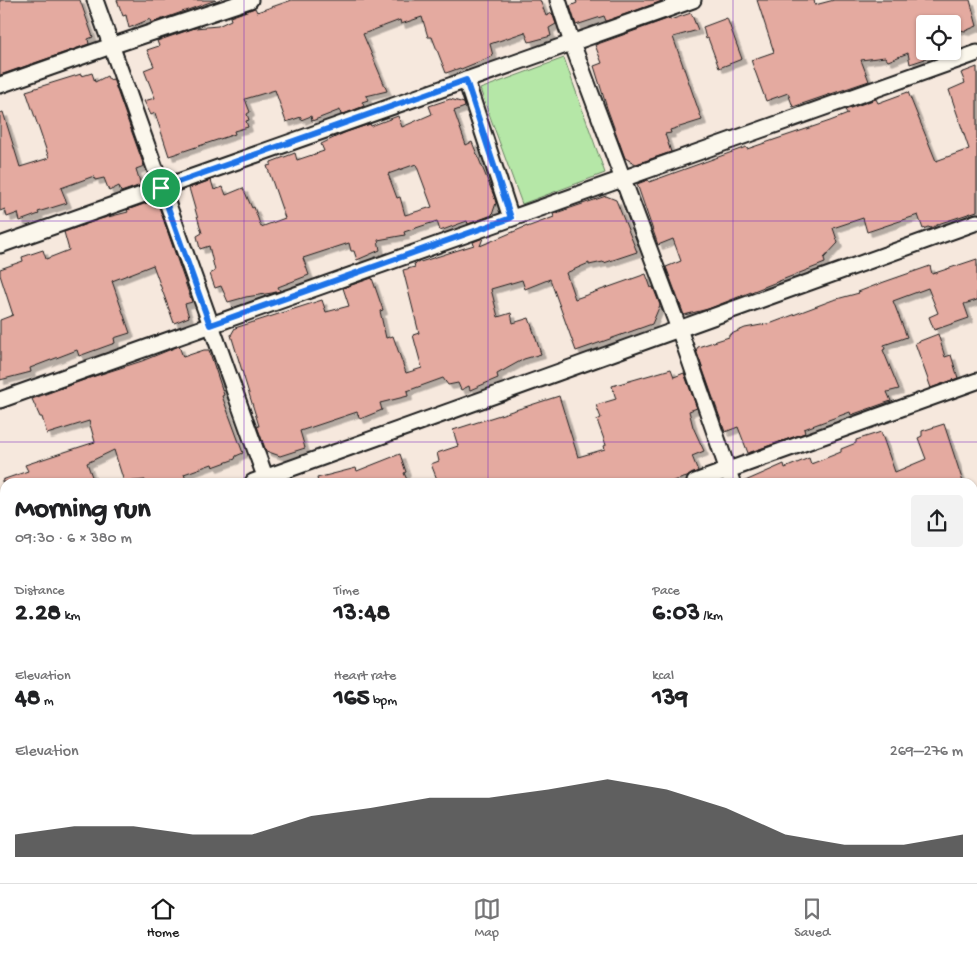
<!DOCTYPE html>
<html lang="en">
<head>
<meta charset="utf-8">
<style>
	body { margin:0; font-family:"Gochi Hand",sans-serif; background:#f2f2f2; color:#202124; height:100vh; display:flex; flex-direction:column; font-size:19px; white-space:nowrap }
	* { box-sizing:border-box; margin:0 }
	p { font-size:16px; color:#757577 }
	.icon { flex:none; width:28px; height:28px; fill:none; stroke:currentColor; stroke-width:2; stroke-linecap:round; stroke-linejoin:round }
	.map { position:relative; flex:1; overflow:hidden }
	.details { position:absolute; left:0px; top:478px; width:978px; height:406px; display:flex; flex-direction:column; background:#fff; border-radius:15px 15px 0 0; box-shadow:0 1px 4px #0004 }
	.details>* { flex:none }
	.tools { position:absolute; left:916px; top:15px; display:grid; gap:10px }
	.tools a { display:grid; place-items:center; width:45px; height:45px; border-radius:5px; background:#fff; box-shadow:0 1px 4px #0004; font-size:25px }
	.pin { position:absolute; display:grid; place-items:center; width:42px; height:42px; color:#fff; margin:-21px; border:2px solid #fff; border-radius:50%; box-shadow:0 1px 5px #0007 }
	.round { display:grid; place-items:center; flex:none; width:52px; height:52px; border-radius:5px; background:#f2f2f2 }
	.summary { display:flex; align-items:center; justify-content:space-between; height:85px; padding:0 15px }
	h1 { font-size:28px; font-weight:800; line-height:38px }
	.metrics { display:grid; grid-template-columns:repeat(3,1fr); gap:8px; height:85px; padding:5px 15px }
	.metrics div { display:grid; align-content:center }
	.metrics b { font-size:25px; font-weight:800 }
	.metrics small { font-size:14px; font-weight:400 }
	.metrics p { font-size:14px }
	.chart { height:140px; padding:10px 15px }
	.chart p { display:flex; justify-content:space-between }
	.chart svg { width:100%; height:90px; margin-top:5px; fill:#1c1c1c; opacity:.7 }
	.menu { display:flex; justify-content:space-around; align-items:center; height:70px; border-top:1px solid #e0e0e0; background:#fff; font-size:14px; color:#757577 }
	.menu a { display:grid; justify-items:center; gap:2px }
	.menu .selected { color:#1c1c1c }
	.map>svg:first-child { display:block }
</style>
</head>
<body>
<div class="map">
<svg width="977" height="883" viewBox="0 0 977 883">
	<defs>
		<filter id="shadow"><feDropShadow dx="4.5" dy="4.5" stdDeviation="0" flood-color="#0004"/></filter>
	</defs>
	<rect width="100%" height="100%" fill="#f6e8dd"/>
	<filter id="ink" filterUnits="userSpaceOnUse"><feTurbulence type="fractalNoise" baseFrequency=".02" numOctaves="2"/><feDisplacementMap in="SourceGraphic" scale="10" xChannelSelector="R" yChannelSelector="G"/><feConvolveMatrix kernelMatrix="1 2 1 2 8 2 1 2 1" color-interpolation-filters="sRGB"/></filter>
	<g filter="url(#ink)">
		<!-- green -->
		<polygon fill="#b5e7a7" stroke="#688262" points="564,58 605,173 522,204 480,89"/>
		<!-- building -->
		<g fill="#e4aaa0" stroke="#1c1c1c" fill-rule="evenodd" filter="url(#shadow)">
			<polygon points="0,0 80,0 93,37 88,39 89,44 0,75"/>
			<polygon points="117,0 216,0 151,23 150,19 129,28 126,15 123,16"/>
			<polygon points="292,0 540,0 546,16 552,13 556,24 549,28 551,36 529,42 525,32 490,44 493,56 461,69 460,68 446,73 432,37 428,37 422,17 401,24 400,20 363,34 387,91 366,96 368,100 362,102 364,106 341,115 340,110 312,121 311,116 301,120 301,117 286,122 275,90 245,99 250,112 247,114 249,120 246,121 248,127 234,131 235,134 169,156 155,113 151,115 144,101 155,98 144,70 154,66 147,50 159,46 157,41 195,28 218,26 231,20 230,17 255,8 257,12"/>
			<polygon points="576,0 662,0 662,1 606,21 604,16 576,25 570,6 577,3"/>
			<polygon points="757,0 814,0 815,5 834,0 970,0 977,26 965,31 952,28 952,24 925,24 925,59 910,64 908,53 888,61 885,57 861,60 869,81 793,107 788,93 766,101 751,60 774,52"/>
			<polygon points="691,13 698,30 673,37 702,120 670,130 671,133 665,134 671,152 636,164 625,158 607,108 594,66 602,63 595,45 670,18 670,20"/>
			<polygon points="727,18 742,59 719,68 708,38 706,39 703,27"/>
			<polygon points="977,67 977,211 941,223 931,228 928,227 923,229 918,215 867,232 863,218 833,228 838,243 824,258 825,263 708,309 684,315 666,267 681,261 673,239 658,245 637,184 648,180 649,182 746,147 747,149 830,121 848,114 845,110 876,99 878,103 908,92 936,161 969,149 949,90 965,83 961,73"/>
			<polygon points="92,73 95,82 107,76 109,80 113,79 144,166 136,169 141,185 121,192 119,186 109,191 104,178 95,180 94,176 61,188 67,203 38,212 39,214 20,221 18,213 7,217 5,209 0,211 0,113 3,112 20,167 49,158 26,91 81,74 82,76"/>
			<path d="M450,99L464,103L465,107L454,111L466,145L472,142L494,196L496,203L492,215L468,224L467,221L440,231L437,221L404,232L405,235L378,240L380,250L357,260L354,251H351L349,243L303,258L309,275L278,287L280,291L272,293L246,297L228,302L221,286L215,288L210,274L215,271L209,246L200,249L197,236L202,233L189,188L211,180L214,190L223,187L226,195L243,188L252,208L254,207L261,227L285,218L267,166L271,165V162L295,153L297,160L324,151L321,144L346,132L370,124L371,126L398,116L402,127L432,114L429,106ZM416,164L432,207L405,215L400,197L397,198L388,174Z"/>
			<polygon points="606,196 616,200 637,252 604,263 603,262 589,265 589,263 566,273 575,299 646,274 651,288 653,287 660,305 652,324 576,351 550,279 525,289 522,280 491,289 498,317 511,313 513,323 529,318 541,354 524,359 497,374 498,378 470,390 469,386 461,390 458,383 448,385 443,378 407,391 408,396 380,403 382,410 360,419 357,412 300,431 305,448 280,456 266,451 257,426 259,426 231,335 235,328 322,300 326,312 349,306 343,288 372,278 383,310 380,311 386,338 393,336 406,373 422,368 413,335 419,333 403,270 415,267 414,264 474,245 473,242 483,238 480,246 527,226 527,227 554,217 553,214"/>
			<polygon points="157,201 192,302 185,304 189,317 174,323 153,265 112,281 130,333 114,338 115,343 90,352 79,356 77,350 30,368 31,372 0,380 0,320 13,315 0,275 0,269 23,261 22,257 43,250 46,259 69,250 64,232 100,219 128,212 127,210 147,203"/>
			<polygon points="977,259 977,300 964,304 969,318 934,330 929,317 938,313 928,288 893,301 907,337 884,345 885,349 883,350 899,389 887,392 891,401 851,415 850,412 804,429 805,433 748,453 738,427 725,432 696,350 698,347 729,337 729,335 745,328 772,323 833,300 859,293 858,292 884,282 930,266 932,274"/>
			<polygon points="938,334 945,357 951,355 958,378 931,388 915,343"/>
			<polygon points="179,346 183,357 204,350 209,350 224,395 222,396 243,453 236,456 235,459 213,467 212,464 184,474 186,480 176,482 146,482 145,480 124,482 114,450 87,463 94,482 2,482 2,480 28,471 25,465 95,442 89,421 47,434 42,417 40,417 32,399 95,376 142,361"/>
			<polygon points="671,369 674,377 684,373 697,408 689,411 693,427 704,451 692,456 698,471 687,477 670,482 438,482 431,464 439,461 437,453 458,446 453,430 559,396 578,457 605,449 604,446 606,445 597,420 601,418 596,405 616,399 612,386"/>
			<polygon points="944,424 963,482 743,482 784,464 785,468 809,458 811,464 841,452 841,449 856,443 856,440 881,432 895,472 926,459 918,438 922,436 922,431"/>
			<polygon points="400,454 406,472 404,473 408,482 318,482 317,478 356,468 357,471"/>
		</g>
		<g fill="none" stroke-linecap="round" stroke-linejoin="round">
			<defs>
				<g id="minor">
					<polyline points="95,0 267,482"/>
					<polyline points="558,0 572,43 679,329 732,482"/>
					<polyline points="466,80 511,218"/>
					<polyline points="0,85 111,46 250,0"/>
					<polyline points="0,245 693,0"/>
					<polyline points="0,400 977,53"/>
					<polyline points="253,482 977,222"/>
					<polyline points="695,482 977,381"/>
					<polyline points="972,538 977,537"/>
					<polyline points="0,574 5,572"/>
					<polyline points="972,691 977,689"/>
					<polyline points="0,731 5,730"/>
					<polyline points="0,742 5,747"/>
					<polyline points="972,776 977,773"/>
					<polyline points="134,879 138,883"/>
					<polyline points="709,879 711,883"/>
					<polyline points="410,883 422,879"/>
					<polyline points="801,883 808,879"/>
				</g>
			</defs>
			<!-- minor casing -->
			<use href="#minor" stroke="#1c1c1c" stroke-width="19"/>
			<!-- minor -->
			<use href="#minor" stroke="#fbf7ec" stroke-width="15"/>
		</g>
	</g>
	<g fill="none" stroke-linecap="round" stroke-linejoin="round" filter="url(#ink)">
		<defs>
			<polygon id="route" points="466,80 511,218 210,325 161,188"/>
		</defs>
		<!-- route casing -->
		<use href="#route" stroke="#fff" stroke-width="10"/>
		<!-- route -->
		<use href="#route" stroke="#1a73e8" stroke-width="6"/>
	</g>
	<!-- grid -->
	<path fill="none" stroke="#7b2cbf" stroke-width="1" stroke-opacity="0.55" d="M244,0V482M488,0V482M733,0V482M0,221H977M0,442H977M0,662H5M972,662H977M244,879V883M488,879V883M733,879V883"/>
</svg>
<div class="tools">
<a><svg class="icon" aria-label="locate" viewBox="0 0 24 24"><circle cx="12" cy="12" r="6"/><path d="M12 2v4M12 18v4M2 12h4M18 12h4"/></svg></a>
</div>
<div class="pin" style="left:161px;top:188px;background:#1e9e55"><svg class="icon" aria-label="arrive" viewBox="0 0 24 24"><path d="M6 21V4h12l-3 4 3 4H6"/></svg></div>
<section class="details">
<div class="summary"><div><h1>Morning run</h1><p>09:30 · 6 × 380 m</p></div><a class="round"><svg class="icon" aria-label="share" viewBox="0 0 24 24"><path d="M12 15V3M7 8l5-5 5 5M5 13v7h14v-7"/></svg></a></div>
<div class="metrics">
<div><p>Distance</p><b>2.28<small> km</small></b></div>
<div><p>Time</p><b>13:48</b></div>
<div><p>Pace</p><b>6:03<small> /km</small></b></div>
</div>
<div class="metrics">
<div><p>Elevation</p><b>48<small> m</small></b></div>
<div><p>Heart rate</p><b>165<small> bpm</small></b></div>
<div><p>kcal</p><b>139</b></div>
</div>
<div class="chart"><p><span>Elevation</span>269–276 m</p>
<svg viewBox="0 0 160 44" preserveAspectRatio="none"><path d="M0 44V33L10 29L20 29L30 33L40 33L50 24L60 20L70 15L80 15L90 11L100 6L110 11L120 20L130 33L140 38L150 38L160 33V44z"/></svg>
</div>
</section>
</div>
<nav class="menu">
<a class="selected"><svg class="icon" aria-label="home" viewBox="0 0 24 24"><path d="M3 11l9-7 9 7M6 9v11h12V9"/></svg>Home</a>
<a><svg class="icon" aria-label="map" viewBox="0 0 24 24"><path d="M3 6l6-2 6 2 6-2v14l-6 2-6-2-6 2zM9 4v14M15 6v14"/></svg>Map</a>
<a><svg class="icon" aria-label="saved" viewBox="0 0 24 24"><path d="M7 4h10v16l-5-4-5 4z"/></svg>Saved</a>
</nav>
</body>
</html>
